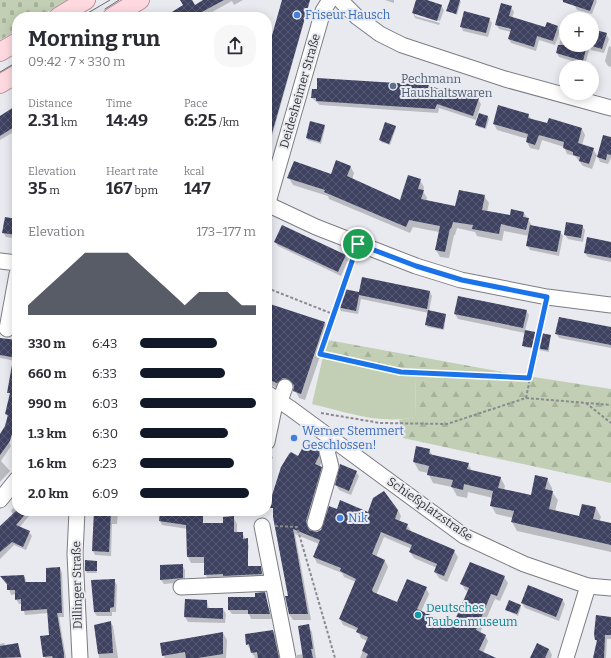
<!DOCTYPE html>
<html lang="en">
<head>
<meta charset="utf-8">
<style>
	body { margin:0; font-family:Bitter,serif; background:#f7f7f7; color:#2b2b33; height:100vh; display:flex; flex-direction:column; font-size:15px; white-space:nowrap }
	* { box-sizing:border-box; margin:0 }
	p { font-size:13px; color:#7c7c81 }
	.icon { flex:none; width:22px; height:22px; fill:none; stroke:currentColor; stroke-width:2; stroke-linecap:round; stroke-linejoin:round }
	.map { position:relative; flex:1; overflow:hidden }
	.panel { position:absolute; left:12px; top:12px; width:260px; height:504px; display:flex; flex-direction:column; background:#fff; border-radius:16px; box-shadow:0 2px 10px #0003 }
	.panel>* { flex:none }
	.controls { position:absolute; left:559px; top:12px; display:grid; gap:8px }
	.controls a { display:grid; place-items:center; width:40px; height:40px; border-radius:50%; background:#fff; box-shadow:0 2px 10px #0003; font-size:20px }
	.pin { position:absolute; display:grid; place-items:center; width:34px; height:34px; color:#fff; margin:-17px; border:2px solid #fff; border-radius:50%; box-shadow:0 1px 4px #0007 }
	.round { display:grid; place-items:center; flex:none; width:42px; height:42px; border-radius:16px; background:#f7f7f7 }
	.summary { display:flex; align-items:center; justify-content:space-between; height:68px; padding:0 16px }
	h1 { font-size:22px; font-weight:700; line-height:30px }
	.metrics { display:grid; grid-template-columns:repeat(3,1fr); gap:6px; height:68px; padding:4px 16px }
	.metrics div { display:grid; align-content:center }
	.metrics b { font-size:17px; font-weight:700 }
	.metrics small { font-size:11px; font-weight:400 }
	.metrics p { font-size:11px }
	.chart { height:112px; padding:8px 16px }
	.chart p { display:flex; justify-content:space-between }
	.chart svg { width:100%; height:72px; margin-top:4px; fill:#111827; opacity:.7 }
	ul { padding:0 16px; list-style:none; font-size:13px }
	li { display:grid; grid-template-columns:64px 48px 1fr; align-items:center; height:30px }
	li i { height:10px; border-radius:5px; background:#111827 }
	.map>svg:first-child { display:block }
</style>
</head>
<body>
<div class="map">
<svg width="611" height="658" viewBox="0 0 611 658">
	<defs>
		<pattern id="forest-firs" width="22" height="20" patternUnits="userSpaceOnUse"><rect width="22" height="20" fill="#c2cfb4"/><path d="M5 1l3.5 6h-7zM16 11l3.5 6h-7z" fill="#a7b29b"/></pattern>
		<pattern id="cemetery-stones" width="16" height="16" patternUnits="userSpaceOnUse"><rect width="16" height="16" fill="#c2cfb4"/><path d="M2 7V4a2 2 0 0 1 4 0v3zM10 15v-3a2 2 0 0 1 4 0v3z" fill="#a7b29b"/></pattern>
		<pattern id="building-cross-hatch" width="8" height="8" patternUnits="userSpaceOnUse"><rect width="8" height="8" fill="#3e4160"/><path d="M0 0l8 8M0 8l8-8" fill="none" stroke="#585b74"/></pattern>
	</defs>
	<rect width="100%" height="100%" fill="#e9eaf0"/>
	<!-- green -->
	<path fill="#c2cfb4" d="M324,352L416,376L415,417C380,425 346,412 312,404Z"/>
	<!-- forest -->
	<polygon fill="url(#forest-firs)" points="328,340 508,373 611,389 611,483 403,438 399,420 415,417 416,376 324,352"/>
	<!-- cemetery -->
	<polygon fill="url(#cemetery-stones)" points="0,0 67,0 39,17 17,17 17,30 0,40"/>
	<!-- shadow -->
	<g fill="#0003" fill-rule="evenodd">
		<polygon points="205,0 243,0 234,5 232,1 203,17 166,17 195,6"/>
		<polygon points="283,0 310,0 272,136 267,135 267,54"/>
		<polygon points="385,0 394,0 394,3"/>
		<polygon points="417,0 424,0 441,5 444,10 440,21 415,13 415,16 440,23 439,25 415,18 413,13"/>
		<polygon points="451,0 461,1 457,15 448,11"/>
		<polygon points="561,0 596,0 597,1 592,14 577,10 575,6"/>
		<path d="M511,7L514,12L512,18L546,28L557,27L560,31L555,45L539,40L536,51L511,43L509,39L511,32L499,29L496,24ZM499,24L516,29L515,31L499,26Z"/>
		<polygon points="489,19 492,23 488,37 463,31 461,26"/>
		<polygon points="592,33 606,34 609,39 604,53 591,50 589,45 592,45"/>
		<polygon points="561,38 566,40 566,45 587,46 589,50 585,65 559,57 557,53"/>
		<polygon points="609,46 611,47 611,67 608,66 605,61"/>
		<polygon points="312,98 478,99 481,104 476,120 439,108 438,113 320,105"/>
		<polygon points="17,99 17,130 0,140 0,116 15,107 12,102"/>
		<polygon points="528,115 532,120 548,125 582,129 585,135 582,145 593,149 598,157 611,138 611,158 608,164 600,162 597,155 592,169 583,166 575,156 567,154 564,147 542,140 539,150 530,148 527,142 528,139 497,130 494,124"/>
		<polygon points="488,117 489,119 486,129 478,127 477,125"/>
		<polygon points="311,122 324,126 325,128 321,144 308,140 307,138"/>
		<polygon points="395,126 396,128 390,145 381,142 380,140"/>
		<polygon points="350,166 354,173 352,180 401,201 420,180 424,187 423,191 427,198 426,201 455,208 484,196 489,203 487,212 510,216 524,213 532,226 560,232 563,236 559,256 530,250 527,245 529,236 504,231 502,241 477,236 475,232 457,228 455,235 454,235 449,258 440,257 436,250 439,232 413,227 410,233 329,199 328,196 293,185 289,178 331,175"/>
		<polygon points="17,220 17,239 6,237 3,232"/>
		<polygon points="582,226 585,230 583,242 568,239 565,235"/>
		<polygon points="275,242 345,256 348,260 341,276 278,246"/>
		<polygon points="611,243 611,262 588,257 585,253"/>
		<polygon points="430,292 432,296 429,311 446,315 444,330 427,327 429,313 361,299 358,314 341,311 339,307 359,293"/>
		<polygon points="267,304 325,323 329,330 305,400 299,398 293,386 287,385 281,390 267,383"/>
		<polygon points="526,311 529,315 525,331 550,336 549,352 524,347 525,333 458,319 455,314"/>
		<polygon points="611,328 611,348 559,338 556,333"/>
		<polygon points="0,339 17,348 17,383 14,378 16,361 0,358"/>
		<polygon points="17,398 17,435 8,433 8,418 6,414"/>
		<polygon points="0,436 9,442 11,446 1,461 10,471 0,482"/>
		<polygon points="417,447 429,450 433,456 468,464 472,471 500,477 505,486 504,490 531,496 547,479 552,488 552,492 558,500 555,511 580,517 596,508 601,517 599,522 611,524 611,552 517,531 512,522 513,518 496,514 491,505 493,498 468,492 467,498 457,496 452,487 433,483 428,473 419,471 414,462"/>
		<polygon points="318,449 322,455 322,462 319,467 324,474 309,527 310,531 317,533 322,530 337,510 368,513 398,510 401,516 399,522 407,525 411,531 454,551 458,557 447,582 439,578 435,572 437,568 414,558 410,552 412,549 384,537 376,557 385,561 388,567 376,595 398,604 426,588 429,594 421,612 443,621 455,624 468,591 465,590 462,584 504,577 508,583 500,601 495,599 480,633 485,635 488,641 483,653 494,658 360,658 367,641 361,638 358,631 343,625 340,619 356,582 344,577 342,573 317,563 314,557 319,544 295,534 311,620 293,620 289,614 289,597 274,509 270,504 298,457"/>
		<polygon points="356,472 359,476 351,495 339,490 336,485"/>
		<polygon points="17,504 17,511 33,511 19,528 29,532 32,536 26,550 14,545 0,559 0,527 13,515 11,511"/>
		<polygon points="95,511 118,512 117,524 112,524 111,556 95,555 93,551"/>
		<polygon points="161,511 188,511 188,529 162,525 160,521"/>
		<polygon points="233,517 237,524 237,533 242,533 249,546 245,573 260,567 265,580 209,580 205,574 205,563 191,563 188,557 187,537 224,524"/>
		<polygon points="96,562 97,573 87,573 86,571"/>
		<polygon points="182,565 185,570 185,582 164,584 161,580"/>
		<polygon points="60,568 62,573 64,617 59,617 66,658 45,658 41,637 51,636 48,613 25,615 22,604 19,604 16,599 16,594 11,595 8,586 1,577 24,576 27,583 47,583"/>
		<polygon points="114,580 117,585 116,612 112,612 112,616 97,616 94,612"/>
		<polygon points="264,593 272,619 251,619 249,614 232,614 229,610"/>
		<polygon points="562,599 565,604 559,621 525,608 522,603"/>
		<polygon points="186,600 207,601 209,609 223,609 226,614 225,623 188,622 185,617"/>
		<polygon points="520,606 521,607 518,616 506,610"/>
		<polygon points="611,618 611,639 607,639 606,658 594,658 598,643 596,640"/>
		<polygon points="110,622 113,626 118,658 99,658 95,626"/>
		<polygon points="308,625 312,632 316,658 297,658 297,655 303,654"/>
		<polygon points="273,631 277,638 281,658 255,658 247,644"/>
		<polygon points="223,633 227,640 226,658 165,658 163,655"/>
		<polygon points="4,643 5,646 17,644 22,658 0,658 0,644"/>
		<polygon points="549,649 552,655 551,658 531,658"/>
	</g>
	<!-- building -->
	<g fill="url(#building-cross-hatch)">
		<polygon points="180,0 192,0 195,5 203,0 224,0 200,13 203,17 164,17 183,5"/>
		<polygon points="282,0 310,0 270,140 267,140 267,53"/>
		<polygon points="416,0 427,0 442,5 437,21 412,13"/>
		<polygon points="450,0 460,0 456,14 446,11"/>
		<polygon points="563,0 594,0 590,11 563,2"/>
		<polygon points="501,3 512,6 509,16 545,27 547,22 558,26 553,41 537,36 534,47 508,39 511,29 495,25"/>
		<polygon points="464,11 490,18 486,33 460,27"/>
		<polygon points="592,29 607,33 602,49 592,46"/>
		<polygon points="558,45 587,45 583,61 556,53"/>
		<polygon points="317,78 428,85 442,90 443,87 479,98 473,116 437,104 435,109 316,101 316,98 311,98 312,89 317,89"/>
		<polygon points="17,105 17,125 0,136 0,116"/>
		<polygon points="498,105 529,114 528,118 547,123 549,118 582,128 578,143 594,148 589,164 579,161 580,157 573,155 573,152 563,148 564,142 539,135 535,145 526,142 528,134 493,124"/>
		<polygon points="479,113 488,116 485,128 475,125"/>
		<polygon points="310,121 325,125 320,142 306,138"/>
		<polygon points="385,122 396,126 389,144 379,140"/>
		<polygon points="603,135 611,137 611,155 607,154 606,160 597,157"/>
		<polygon points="336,160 351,166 347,176 400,200 408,175 421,179 418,189 424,190 421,199 455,206 459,190 485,195 482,210 510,215 511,209 524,212 523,217 529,218 526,230 501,224 499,234 472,229 473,225 453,222 451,229 450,228 445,252 435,250 440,226 409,220 406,227 324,192 325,190 287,178 294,161 331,174"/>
		<polygon points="5,217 17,219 17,235 2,233"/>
		<polygon points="566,222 583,225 581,238 564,235"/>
		<polygon points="282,225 346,255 338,272 274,242"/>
		<polygon points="530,225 561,231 557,252 526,246"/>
		<polygon points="587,237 611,242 611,258 584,253"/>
		<polygon points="362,277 430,291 427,309 359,295 356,311 337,307 344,289 359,292"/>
		<polygon points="458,296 527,310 523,328 454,314"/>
		<polygon points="267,303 325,322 301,394 293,391 294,385 288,379 283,378 277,383 267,379"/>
		<polygon points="428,310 446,314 443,329 425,325"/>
		<polygon points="559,317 611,327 611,345 555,334"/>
		<polygon points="525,330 551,335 548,350 522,346"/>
		<polygon points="0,338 17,340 17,358 0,355"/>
		<polygon points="12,365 17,365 17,432 13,431 10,441 0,455 0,434 5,426 8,415 5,414 10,393 7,393"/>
		<polygon points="306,441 319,448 319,456 315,464 322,467 306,521 309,530 317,532 321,530 329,506 337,509 340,500 368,512 373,498 384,491 398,510 395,519 408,524 406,529 455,550 444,576 434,572 437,564 409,552 412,545 381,532 372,554 385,560 372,590 373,592 397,602 407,579 427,587 417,609 442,620 443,618 454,622 469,588 460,584 470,562 505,576 497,596 491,594 476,630 486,635 479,650 496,658 366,658 368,654 362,651 368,637 356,632 358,628 339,619 356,579 340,571 341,568 313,557 320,540 293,529 308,614 289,614 285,596 288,596 273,517 273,508 268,508 281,467 289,454 291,452 298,456"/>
		<polygon points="416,446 430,449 429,454 469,463 467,469 501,477 498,488 531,495 535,475 548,478 545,489 553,491 549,509 579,516 582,504 596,507 593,519 611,523 611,545 511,522 514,511 490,506 493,491 464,484 463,490 451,487 453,480 427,475 429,466 413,462"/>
		<polygon points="340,464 357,471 349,491 335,485"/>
		<polygon points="16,511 28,511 16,525 30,531 23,547 12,542 0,552 0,526"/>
		<polygon points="94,511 111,511 109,552 92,551"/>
		<polygon points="160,511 203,511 203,523 223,523 223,517 234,516 234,532 243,532 243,539 248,538 248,566 261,566 262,574 223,576 223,574 204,575 204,557 187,557 186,525 159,521"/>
		<polygon points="85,560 97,561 97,571 85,571"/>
		<polygon points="183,564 183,578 160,580 160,565"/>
		<polygon points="60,567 62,613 57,613 64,654 64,658 53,658 52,656 43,657 40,636 49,635 47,609 21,611 21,599 15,600 15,590 7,590 7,584 0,576 24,575 25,582 46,582 46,568"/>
		<polygon points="115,579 114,607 110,608 110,612 94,612 91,580"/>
		<polygon points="528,585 563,599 556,617 521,603"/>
		<polygon points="265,592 270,614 248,614 248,610 228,610 228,597 255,597 255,593"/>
		<polygon points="185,599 207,600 207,608 223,608 223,619 184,617"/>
		<polygon points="509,600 521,605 517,614 505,610"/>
		<polygon points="596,615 611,617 611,635 605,635 604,658 593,658 597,640 595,640 594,634"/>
		<polygon points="111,621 113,653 98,654 94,625"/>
		<polygon points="309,624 313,649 311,649 313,658 303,658 298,626"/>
		<polygon points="273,630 279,658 258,658 257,652 251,653 249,644 246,645 245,634"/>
		<polygon points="223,632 223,654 198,658 186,658 185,652 162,656 160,643"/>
		<polygon points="18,643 21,657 0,658 0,646"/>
		<polygon points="537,643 549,649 545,658 530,658"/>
	</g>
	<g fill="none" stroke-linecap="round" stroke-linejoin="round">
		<defs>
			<g id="minor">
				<polyline points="340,0 357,17 380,34 402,45 505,79 611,108"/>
				<polyline points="267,204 316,227 416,266 461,280 547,297 611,305"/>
				<polyline points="267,206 323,11 330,0"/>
				<polyline points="0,261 17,263"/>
				<polyline points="7,329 17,274"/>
				<polyline points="267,393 290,408 464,536 524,564 588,586 611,588"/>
				<polyline points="280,401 285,387"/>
				<polyline points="267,442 276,399"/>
				<polyline points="0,500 17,479"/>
				<polyline points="77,511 75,554 80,658"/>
				<polyline points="315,523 331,467 327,451 334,440"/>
				<polyline points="262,526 288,658"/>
				<polyline points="181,587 273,583"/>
				<polyline points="566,658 588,586"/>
			</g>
			<g id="major">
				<polyline points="58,17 86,0"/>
				<polyline points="112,17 140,0"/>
				<polyline points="0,52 17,42"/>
				<polyline points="0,84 17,74"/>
			</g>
		</defs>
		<!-- minor casing -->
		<use href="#minor" stroke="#7c7d82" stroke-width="17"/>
		<!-- major casing -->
		<use href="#major" stroke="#b78f97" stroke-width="20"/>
		<!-- path -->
		<g stroke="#8a8a8f" stroke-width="2" stroke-dasharray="3 2" stroke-linecap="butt">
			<polyline points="353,255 320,354 401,372 529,378"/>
			<polyline points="267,288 333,314"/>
			<polyline points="526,398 544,310"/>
			<polyline points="586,403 611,423"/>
			<polyline points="321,413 380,423 447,424 526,398 611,405"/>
			<polyline points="267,479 272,455"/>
			<polyline points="275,526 297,527 335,658"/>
		</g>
		<!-- minor -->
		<use href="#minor" stroke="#fff" stroke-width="15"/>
		<!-- major -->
		<use href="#major" stroke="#fed9e0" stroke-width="18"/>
		<!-- tram -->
		<g stroke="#6b6b6f" stroke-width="1">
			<polyline points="105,9 119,0"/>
			<polyline points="81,17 110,0"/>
			<polyline points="0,72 17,62"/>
		</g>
	</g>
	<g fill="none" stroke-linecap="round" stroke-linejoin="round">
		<defs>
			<polygon id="route" points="358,244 416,266 462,280 547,297 529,378 401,372 320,354"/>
		</defs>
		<!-- route casing -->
		<use href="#route" stroke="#fff" stroke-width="8"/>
		<!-- route -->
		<use href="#route" stroke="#1a73e8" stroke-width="5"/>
	</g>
	<!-- markers -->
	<g fill="#3f7fe0" stroke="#e9eaf0" stroke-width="1.5">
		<circle cx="297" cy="15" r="4"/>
		<circle cx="294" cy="438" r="4"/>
		<circle cx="340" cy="518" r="4"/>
	</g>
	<circle fill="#5c6f8a" stroke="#e9eaf0" stroke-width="1.5" cx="393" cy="86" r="4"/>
	<circle fill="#0f9aa8" stroke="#e9eaf0" stroke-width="1.5" cx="418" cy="615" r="4"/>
	<g text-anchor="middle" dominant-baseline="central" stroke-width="4" stroke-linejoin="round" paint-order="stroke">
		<!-- shop labels -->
		<g font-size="12" fill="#366cbe" stroke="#e9eaf0" text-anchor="start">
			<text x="305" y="15">Friseur Hausch</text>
			<text x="302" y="431">Werner Stemmert<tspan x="302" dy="14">Geschlossen!</tspan></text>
			<text x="348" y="518">Nik</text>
		</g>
		<!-- service labels -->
		<g font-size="12" fill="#4e5e75" stroke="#e9eaf0" text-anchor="start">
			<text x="401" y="79">Pechmann<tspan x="401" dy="14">Haushaltswaren</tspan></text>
		</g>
		<!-- street labels -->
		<g font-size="12" fill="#343437" stroke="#e9eaf0">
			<text transform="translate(300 91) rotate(-74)">Deidesheimer Straße</text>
			<text transform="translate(430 509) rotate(35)">Schießplatzstraße</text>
			<text transform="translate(77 585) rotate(-91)">Dillinger Straße</text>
		</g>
		<!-- culture labels -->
		<g font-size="12" fill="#0d838f" stroke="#e9eaf0" text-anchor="start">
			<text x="426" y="608">Deutsches<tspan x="426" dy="14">Taubenmuseum</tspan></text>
		</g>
	</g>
</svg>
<div class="controls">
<a>+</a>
<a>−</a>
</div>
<div class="pin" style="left:358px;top:244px;background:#1e9e55"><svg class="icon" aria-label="arrive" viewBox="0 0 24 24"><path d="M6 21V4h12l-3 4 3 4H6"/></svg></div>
<section class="panel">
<div class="summary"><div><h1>Morning run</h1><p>09:42 · 7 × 330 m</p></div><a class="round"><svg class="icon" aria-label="share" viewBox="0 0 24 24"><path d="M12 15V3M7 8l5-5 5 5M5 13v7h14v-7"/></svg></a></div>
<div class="metrics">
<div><p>Distance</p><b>2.31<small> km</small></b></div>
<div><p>Time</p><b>14:49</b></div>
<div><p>Pace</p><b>6:25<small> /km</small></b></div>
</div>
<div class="metrics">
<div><p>Elevation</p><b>35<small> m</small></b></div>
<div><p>Heart rate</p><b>167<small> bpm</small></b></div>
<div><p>kcal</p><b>147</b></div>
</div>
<div class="chart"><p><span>Elevation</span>173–177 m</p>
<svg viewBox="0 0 160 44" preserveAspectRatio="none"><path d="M0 44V38L10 30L20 22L30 14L40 6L50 6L60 6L70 6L80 14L90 22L100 30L110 38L120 30L130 30L140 30L150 38L160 38V44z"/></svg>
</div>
<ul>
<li><b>330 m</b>6:43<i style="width:66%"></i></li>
<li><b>660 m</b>6:33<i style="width:73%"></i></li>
<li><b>990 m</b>6:03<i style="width:100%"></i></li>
<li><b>1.3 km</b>6:30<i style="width:76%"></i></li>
<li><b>1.6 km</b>6:23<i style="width:81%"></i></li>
<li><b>2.0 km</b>6:09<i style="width:94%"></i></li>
</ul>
</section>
</div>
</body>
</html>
